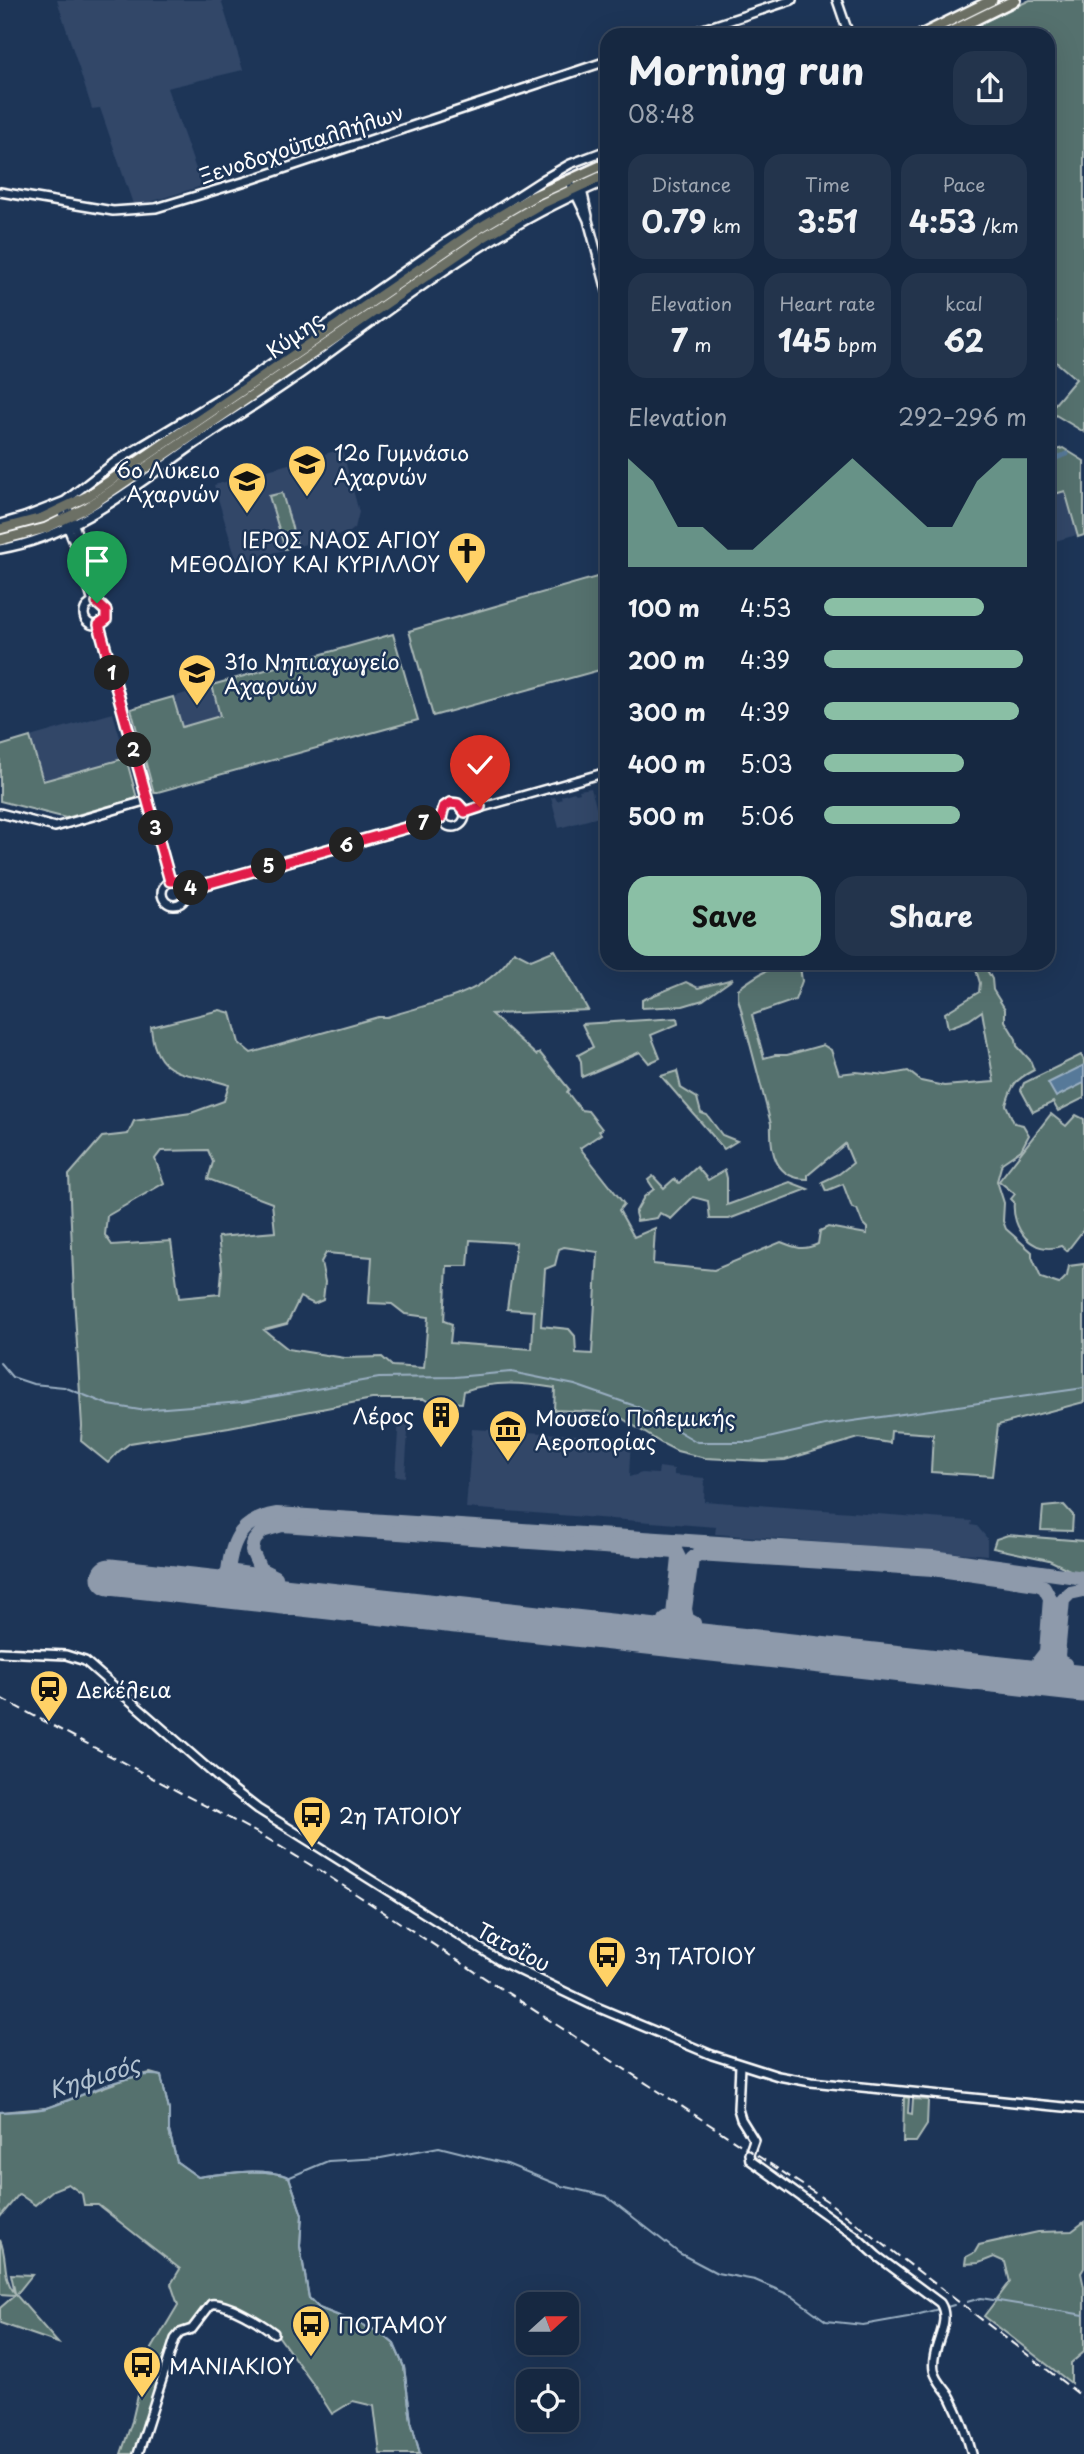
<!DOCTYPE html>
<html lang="en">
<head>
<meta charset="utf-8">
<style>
	body { margin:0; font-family:"Playpen Sans",sans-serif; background:#23344c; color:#f1f3f6; height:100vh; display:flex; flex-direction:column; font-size:26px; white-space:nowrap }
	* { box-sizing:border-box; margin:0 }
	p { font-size:23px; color:#9ea6b1 }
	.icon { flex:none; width:38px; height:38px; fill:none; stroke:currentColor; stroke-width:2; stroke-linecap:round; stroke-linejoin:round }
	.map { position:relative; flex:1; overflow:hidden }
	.drawer { position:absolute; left:600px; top:28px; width:455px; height:942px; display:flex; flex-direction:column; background:#162841; border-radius:21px; box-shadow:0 7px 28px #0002,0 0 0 2px #35445a }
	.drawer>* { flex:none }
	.needle { width:46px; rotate:69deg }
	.controls { position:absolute; left:516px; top:2292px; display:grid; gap:14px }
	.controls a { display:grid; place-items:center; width:63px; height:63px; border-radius:14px; background:#162841; box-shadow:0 7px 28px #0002,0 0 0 2px #35445a; font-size:35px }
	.pin { position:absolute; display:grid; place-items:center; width:60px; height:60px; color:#fff; margin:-72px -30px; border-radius:50% 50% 50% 0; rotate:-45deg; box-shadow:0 0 7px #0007 }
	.pin .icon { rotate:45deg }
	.km { position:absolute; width:35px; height:35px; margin:-18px; border-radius:50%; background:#222; color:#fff; font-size:19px; line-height:35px; text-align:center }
	.round { display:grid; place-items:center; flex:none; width:74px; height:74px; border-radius:21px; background:#23344c }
	.headline { display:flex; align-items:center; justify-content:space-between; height:119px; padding:0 28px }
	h1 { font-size:38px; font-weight:700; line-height:52px }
	.metrics { display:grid; grid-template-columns:repeat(3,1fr); gap:10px; height:119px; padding:7px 28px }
	.metrics div { display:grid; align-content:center; border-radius:18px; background:#23344c; text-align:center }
	.metrics b { font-size:30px; font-weight:700 }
	.metrics small { font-size:19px; font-weight:400 }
	.metrics p { font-size:19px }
	.chart { height:196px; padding:14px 28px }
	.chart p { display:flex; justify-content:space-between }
	.chart svg { width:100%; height:126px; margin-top:7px; fill:#8abfa5; opacity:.7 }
	.primary-button { display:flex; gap:14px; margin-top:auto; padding:14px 28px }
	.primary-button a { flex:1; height:80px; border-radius:21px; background:#8abfa5; color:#111; font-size:28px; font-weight:700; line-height:80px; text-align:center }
	.primary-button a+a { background:#23344c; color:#f1f3f6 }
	ul { padding:0 28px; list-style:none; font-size:23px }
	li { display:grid; grid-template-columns:112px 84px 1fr; align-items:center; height:52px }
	li i { height:18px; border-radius:9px; background:#8abfa5 }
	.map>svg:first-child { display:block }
</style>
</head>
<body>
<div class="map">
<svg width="1084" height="2454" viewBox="0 0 1084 2454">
	<rect width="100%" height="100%" fill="#1d3557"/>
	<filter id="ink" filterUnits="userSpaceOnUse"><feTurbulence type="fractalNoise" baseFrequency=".0143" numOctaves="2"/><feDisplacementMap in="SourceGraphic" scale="14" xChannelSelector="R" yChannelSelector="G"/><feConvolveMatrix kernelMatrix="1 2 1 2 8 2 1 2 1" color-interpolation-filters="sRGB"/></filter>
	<g filter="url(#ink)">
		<!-- built -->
		<g fill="#304668">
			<polygon points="57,0 221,0 243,70 167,88 202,186 134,207 100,108 92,109"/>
			<polygon points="342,449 359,512 355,528 350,532 237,563 214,485"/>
			<polygon points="1065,491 1077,535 1048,543 1048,496"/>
			<polygon points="212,685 221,716 181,727 173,697"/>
			<polygon points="113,713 126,758 42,781 30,737"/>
			<polygon points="591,788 599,817 559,828 551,798 555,797 557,801 562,799 561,796 574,792 576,794 580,793 579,790"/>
			<polygon points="399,1417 409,1418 405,1477 395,1476"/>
			<polygon points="472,1429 631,1438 629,1477 642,1473 658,1474 659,1467 674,1469 674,1475 705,1478 704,1501 972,1521 971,1525 977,1526 987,1538 987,1555 715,1534 716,1527 466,1508"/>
		</g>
		<!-- green -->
		<g fill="#54716e" stroke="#aab8b6" stroke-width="2" fill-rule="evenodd">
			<polygon points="1030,0 1084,0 1084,432 1049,411 1076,379 1048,355 1048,331 1056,321 1048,314 1048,35 956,35"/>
			<polygon points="1063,448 1084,461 1084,535 1078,537 1065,491 1048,496 1048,452"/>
			<polygon points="282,493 297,545 285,549 269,496"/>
			<polygon points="607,574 607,668 433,716 409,631"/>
			<polygon points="393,634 418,720 154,793 131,709 173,697 182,727 220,716 212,685"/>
			<polygon points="30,737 43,781 126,758 137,798 66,818 0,801 0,746"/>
			<path d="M555,950L588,1010L491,1014L536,1055L540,1053L569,1089L567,1092L581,1110L588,1111L602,1129L599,1131L601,1134L580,1148L624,1204L619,1210L634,1237L655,1228L653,1264L714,1270L781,1242C796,1248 803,1251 818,1244L820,1231L828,1227L867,1234V1228L863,1224L857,1209L852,1208L843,1184L826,1191L822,1182L839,1174L853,1163L845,1144L808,1175V1179C775,1179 770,1152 771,1124L738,998V989C758,974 774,963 800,966L802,981L795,1000L752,1015L764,1058L775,1055H787L823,1045L831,1050L839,1074L856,1072L886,1075L908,1071L921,1081L944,1086L994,1082L982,1011L969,1020L948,1028L945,1013L979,992L980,983L974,963H983L992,979L993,990L1005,1009V1021L1016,1039L1017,1046L1030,1060L1034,1070C1015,1080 1012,1084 1006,1105L1014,1123L1023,1125L1029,1135L1021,1150L1002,1163L997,1181L1004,1203L1003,1221L1006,1229L1032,1252V1257L1041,1278L1059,1284L1067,1276L1069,1266L1084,1264V1402L998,1425L992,1476L931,1472L933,1434L891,1431L890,1443L859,1438L785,1460L763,1461L705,1458L677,1451L661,1443L623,1419L599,1412L554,1410L555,1388C523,1383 496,1380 464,1391L462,1403L427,1401L424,1399H372L229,1427L130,1443L118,1452L108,1463L81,1441L82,1426L74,1297L69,1175L102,1137L128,1134L134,1121L191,1113L224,1101L229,1085C189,1071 155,1081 151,1027L220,1010L231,1013L239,1043L251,1053L378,1017H387C433,1002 488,996 514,951L531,960ZM208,1150L213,1162L208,1179L272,1203L275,1232L218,1237L222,1270L220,1294L179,1298L171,1241L112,1245L105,1235L107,1216L164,1183L155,1159L161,1151ZM470,1240L516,1243L507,1309L534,1311L532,1349L450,1343L452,1324L444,1321L447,1266H468ZM564,1247L598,1252L592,1354L576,1353L575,1336L569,1329L541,1326L545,1269L555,1265L559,1249ZM326,1253L372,1257L369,1303L392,1304L405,1314L428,1317L424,1368L392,1366L382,1357L345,1358L288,1349L264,1330L287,1324L300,1297L314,1304L323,1300L325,1282L321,1262Z"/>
			<polygon points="733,979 703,1000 683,1006 642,1008 642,1000 686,982 698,988"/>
			<polygon points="677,1018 678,1024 651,1035 660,1058 649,1063 640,1052 582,1077 581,1061 578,1055 593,1047 582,1024"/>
			<polygon points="1081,1055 1084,1060 1084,1098 1058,1111 1053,1102 1033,1112 1021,1090 1024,1083"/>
			<polygon points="677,1071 681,1088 697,1098 701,1113 707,1115 722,1135 737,1141 724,1149 661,1076"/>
			<path d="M1051,1114L1066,1126L1076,1115L1084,1119V1229L1067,1251L1061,1246C1032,1256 1011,1228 1014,1202L1011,1199L1015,1194L999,1181Z"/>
			<polygon points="697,1167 708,1180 725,1170 727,1178 727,1205 790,1182 808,1189 729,1219 710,1219 708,1201 693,1197 671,1219 660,1213 657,1218 637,1221 635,1213 644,1197 654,1189 648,1180 653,1176 664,1188 674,1179 679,1183"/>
			<polygon points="1064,1505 1073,1515 1072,1531 1041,1530 1043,1507"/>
			<polygon points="1008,1535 1084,1541 1084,1575 1078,1574 1049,1560 993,1548 996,1539"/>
			<path d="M150,2073L161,2076L169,2110V2131L177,2162L198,2177C226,2173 262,2167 289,2177L302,2215L300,2246L309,2298L319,2308L380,2332L394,2344L404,2367L411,2421L420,2454H380L374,2406L353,2401L332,2414L313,2384L274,2330L226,2304L214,2300L189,2329L186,2326L173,2335L163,2358L135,2454H121L132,2421L147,2357L178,2305L171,2284L180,2269L98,2205H84L82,2194L68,2184L53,2190L35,2205L19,2194L0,2217V2112L46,2108L126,2079Z"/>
			<polygon points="904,2097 909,2098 908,2113 912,2114 913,2099 928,2100 927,2125 916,2142 903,2142"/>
			<polygon points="1084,2222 1084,2268 1081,2273 1084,2287 1084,2352 1071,2363 1071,2383 984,2316 1010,2282 1005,2262 994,2257 979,2263 965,2264 966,2257 975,2252 979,2245 1038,2232 1072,2231"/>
			<path d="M0,2240C8,2258 2,2279 15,2293L11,2274L32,2275L16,2295L58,2343L0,2323V2308L15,2295L0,2294Z"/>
		</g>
		<!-- water -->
		<polygon fill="#577999" stroke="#9aafc2" stroke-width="2" points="1084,1065 1084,1083 1056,1097 1048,1083"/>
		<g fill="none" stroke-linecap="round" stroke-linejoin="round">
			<!-- stream -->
			<g stroke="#9aafc2" stroke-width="2">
				<polyline points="0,1363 12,1377 33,1384 64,1387 109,1405 140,1410 242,1402 379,1378 455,1377 511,1372 575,1385 638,1407 697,1442 751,1442 825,1425 1084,1388"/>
				<path d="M0,2112C16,2111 34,2112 50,2107C79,2098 132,2069 161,2076L169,2110V2131L177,2162L198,2177C226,2173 262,2167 289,2177L302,2215L300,2246L309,2298L319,2308L380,2332L394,2344L404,2367L411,2421L420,2454"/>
				<polyline points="290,2177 328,2161 381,2158 439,2147 507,2164 561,2186 606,2196 679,2253 717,2273 755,2280 792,2296 826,2321 863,2325 908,2317 939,2309"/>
				<polyline points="967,2302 981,2298 1084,2315"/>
				<polyline points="947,2307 954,2305"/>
			</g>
			<!-- canal -->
			<polyline stroke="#577999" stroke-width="5" points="1048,461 1067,454"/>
			<!-- taxiway -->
			<g stroke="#8e9aab" stroke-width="14">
				<path d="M271,1577L228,1571C232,1538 242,1520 277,1514L933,1557L1084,1578"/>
				<polyline points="276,1577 260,1569 252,1551 254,1541 262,1531 282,1525 676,1552 679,1558 673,1615 665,1620 694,1623 687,1619 685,1609 692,1559 698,1554 933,1569 1037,1584 1044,1587 1050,1598 1046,1652 1039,1661 1065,1664 1060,1662 1058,1656 1063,1600 1070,1593 1084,1590"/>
			</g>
			<!-- runway -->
			<polyline stroke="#8e9aab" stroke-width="37" points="110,1577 1084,1684"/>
			<defs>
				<g id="minor">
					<polyline points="837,0 849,35"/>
					<polyline points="685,35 792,0"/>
					<polyline points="569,180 588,220 607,291"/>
					<polyline points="582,190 588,216"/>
					<polyline points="0,192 113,211 156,208 253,179 607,61"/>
					<polyline points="68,508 77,533 78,550"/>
					<polyline points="61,511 79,555 93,603"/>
					<polyline points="0,524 24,517 65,501 115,462 226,395 448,241 544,179 570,164 607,150"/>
					<path d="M0,549C74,537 135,486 195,444C232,419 270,396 306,370C401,301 497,225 607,181"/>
					<circle cx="95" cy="614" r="11"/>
					<polyline points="99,625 170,881"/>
					<circle cx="453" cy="815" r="12"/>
					<polyline points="465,812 607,772"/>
					<polyline points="0,813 55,827 148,800"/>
					<circle cx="174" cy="893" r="12"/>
					<polyline points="185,890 441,818"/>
					<polyline points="0,1652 66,1655 85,1661 222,1781 258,1809 502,1962 592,2005 712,2055 778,2076 811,2082 1084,2109"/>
					<path d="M740,2065L738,2109L741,2119L754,2140L749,2154L750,2160L854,2235L877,2256L940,2303C953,2323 930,2347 934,2370C936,2381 946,2389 951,2398C960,2416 967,2435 972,2454"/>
					<path d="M138,2454L175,2339L180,2333L192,2329L211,2304C227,2302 261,2323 274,2333"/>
				</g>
				<g id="major">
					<polyline points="921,35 992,0"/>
					<polyline points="944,35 1015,0"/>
					<polyline points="0,529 42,518 88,496 476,230 532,197 607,163"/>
					<polyline points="0,540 46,528 88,507 482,238 537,206 607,174"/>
				</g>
			</defs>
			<!-- minor casing -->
			<use href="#minor" stroke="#fff" stroke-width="12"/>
			<!-- major casing -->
			<use href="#major" stroke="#fff" stroke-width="14"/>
			<!-- minor -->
			<use href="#minor" stroke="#1d3557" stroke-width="7"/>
			<!-- major -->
			<use href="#major" stroke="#6c7065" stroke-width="9"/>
			<!-- rail -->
			<polyline stroke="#fff" stroke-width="2" stroke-dasharray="10 5" stroke-linecap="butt" points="0,1698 263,1836 322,1872 827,2201 1084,2398"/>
		</g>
	</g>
	<g fill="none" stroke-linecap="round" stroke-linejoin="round" filter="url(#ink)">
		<defs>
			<polyline id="route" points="97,603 106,611 106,620 99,625 170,881 178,881 185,890 441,818 444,807 450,803 458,804 465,812 480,807"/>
		</defs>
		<!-- route casing -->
		<use href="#route" stroke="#fff" stroke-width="14"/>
		<!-- route -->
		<use href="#route" stroke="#e11d48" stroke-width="9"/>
	</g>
	<!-- icons -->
	<defs>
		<symbol id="school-pin" viewBox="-11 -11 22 30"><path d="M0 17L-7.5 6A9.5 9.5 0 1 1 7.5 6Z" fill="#ffd166" stroke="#1d3557"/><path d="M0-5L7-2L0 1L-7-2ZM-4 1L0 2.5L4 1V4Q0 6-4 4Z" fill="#111"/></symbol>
		<symbol id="church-pin" viewBox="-11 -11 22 30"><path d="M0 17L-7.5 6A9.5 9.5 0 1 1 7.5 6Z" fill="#ffd166" stroke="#1d3557"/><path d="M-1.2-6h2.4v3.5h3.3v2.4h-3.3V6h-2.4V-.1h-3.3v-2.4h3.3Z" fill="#111"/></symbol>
		<symbol id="building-pin" viewBox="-11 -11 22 30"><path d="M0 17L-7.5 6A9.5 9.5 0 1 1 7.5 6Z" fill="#ffd166" stroke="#1d3557"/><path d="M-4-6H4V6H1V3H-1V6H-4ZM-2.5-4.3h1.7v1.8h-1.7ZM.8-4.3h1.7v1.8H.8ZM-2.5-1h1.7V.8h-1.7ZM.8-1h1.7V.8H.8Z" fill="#111"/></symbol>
		<symbol id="museum-pin" viewBox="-11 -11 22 30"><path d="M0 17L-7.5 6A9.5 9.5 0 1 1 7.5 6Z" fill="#ffd166" stroke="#1d3557"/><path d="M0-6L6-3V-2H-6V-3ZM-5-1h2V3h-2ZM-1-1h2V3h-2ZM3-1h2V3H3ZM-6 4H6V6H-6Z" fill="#111"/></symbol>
		<symbol id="station-pin" viewBox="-11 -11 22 30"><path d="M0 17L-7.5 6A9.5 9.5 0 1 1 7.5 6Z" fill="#ffd166" stroke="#1d3557"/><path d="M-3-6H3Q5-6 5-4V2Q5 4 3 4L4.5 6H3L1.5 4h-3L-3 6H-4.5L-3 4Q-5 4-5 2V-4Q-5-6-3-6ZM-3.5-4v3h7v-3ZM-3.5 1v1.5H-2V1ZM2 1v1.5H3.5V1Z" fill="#111"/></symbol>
		<symbol id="bus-pin" viewBox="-11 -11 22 30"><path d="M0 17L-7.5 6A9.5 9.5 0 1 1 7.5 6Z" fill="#ffd166" stroke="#1d3557"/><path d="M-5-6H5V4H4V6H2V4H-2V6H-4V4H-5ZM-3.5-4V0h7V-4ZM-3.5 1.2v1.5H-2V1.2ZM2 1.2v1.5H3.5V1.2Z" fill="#111"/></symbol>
	</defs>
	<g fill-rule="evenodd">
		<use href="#school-pin" x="285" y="442" width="44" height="60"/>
		<use href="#school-pin" x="225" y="459" width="44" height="60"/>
		<use href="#church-pin" x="445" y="529" width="44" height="60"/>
		<use href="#school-pin" x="175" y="651" width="44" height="60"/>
		<use href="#building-pin" x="419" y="1393" width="44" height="60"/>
		<use href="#museum-pin" x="486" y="1407" width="44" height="60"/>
		<use href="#station-pin" x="27" y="1667" width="44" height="60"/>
		<use href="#bus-pin" x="290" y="1793" width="44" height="60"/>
		<use href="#bus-pin" x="585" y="1933" width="44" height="60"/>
		<use href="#bus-pin" x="289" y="2302" width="44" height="60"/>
		<use href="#bus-pin" x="120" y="2343" width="44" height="60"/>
	</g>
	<g text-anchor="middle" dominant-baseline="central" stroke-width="5" stroke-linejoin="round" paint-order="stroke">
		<!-- street labels -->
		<g font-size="21" fill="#fff" stroke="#1d3557">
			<text transform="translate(301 143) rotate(-18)">Ξενοδοχοϋπαλλήλων</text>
			<text transform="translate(294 334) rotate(-35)">Κύμης</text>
			<text transform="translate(514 1946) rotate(28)">Τατοΐου</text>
		</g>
		<!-- poi labels -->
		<g font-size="21" fill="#fff" stroke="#1d3557" text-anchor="start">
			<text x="334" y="452">12ο Γυμνάσιο<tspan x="334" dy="24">Αχαρνών</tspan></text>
			<text x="220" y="469" text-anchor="end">6ο Λυκειο<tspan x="220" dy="24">Αχαρνών</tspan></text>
			<text x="440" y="539" text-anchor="end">ΙΕΡΟΣ ΝΑΟΣ ΑΓΙΟΥ<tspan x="440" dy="24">ΜΕΘΟΔΙΟΥ ΚΑΙ ΚΥΡΙΛΛΟΥ</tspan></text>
			<text x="224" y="661">31ο Νηπιαγωγείο<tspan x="224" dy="24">Αχαρνών</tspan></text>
			<text x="414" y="1415" text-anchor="end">Λέρος</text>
			<text x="535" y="1417">Μουσείο Πολεμικής<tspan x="535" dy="24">Αεροπορίας</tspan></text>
			<text x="76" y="1689">Δεκέλεια</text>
			<text x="339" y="1815">2η ΤΑΤΟΙΟΥ</text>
			<text x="634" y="1955">3η ΤΑΤΟΙΟΥ</text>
			<text x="338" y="2324">ΠΟΤΑΜΟΥ</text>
			<text x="169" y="2365">ΜΑΝΙΑΚΙΟΥ</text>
		</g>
		<!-- water labels -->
		<g font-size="23" font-style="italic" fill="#b3c3d1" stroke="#1d3557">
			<text transform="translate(94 2076) rotate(-17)">Κηφισός</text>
		</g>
	</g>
</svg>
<div class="controls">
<a><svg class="needle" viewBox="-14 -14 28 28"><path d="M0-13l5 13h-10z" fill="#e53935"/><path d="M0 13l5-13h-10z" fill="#9ea6b1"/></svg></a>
<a><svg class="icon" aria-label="locate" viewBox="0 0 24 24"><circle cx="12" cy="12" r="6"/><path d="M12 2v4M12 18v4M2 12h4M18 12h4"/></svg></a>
</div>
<div class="pin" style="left:97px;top:603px;background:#1e9e55"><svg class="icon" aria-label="arrive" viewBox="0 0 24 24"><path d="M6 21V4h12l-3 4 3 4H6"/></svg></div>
<div class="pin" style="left:480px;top:807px;background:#d93025"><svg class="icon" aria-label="check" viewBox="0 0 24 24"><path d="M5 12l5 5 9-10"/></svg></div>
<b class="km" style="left:112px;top:673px">1</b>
<b class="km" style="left:134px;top:750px">2</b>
<b class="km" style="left:156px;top:828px">3</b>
<b class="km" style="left:191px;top:888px">4</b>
<b class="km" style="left:269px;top:866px">5</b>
<b class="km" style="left:347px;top:845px">6</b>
<b class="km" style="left:424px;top:823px">7</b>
<section class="drawer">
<div class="headline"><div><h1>Morning run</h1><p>08:48</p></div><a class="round"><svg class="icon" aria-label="share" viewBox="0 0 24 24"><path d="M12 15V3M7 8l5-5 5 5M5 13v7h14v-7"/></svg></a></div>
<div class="metrics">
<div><p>Distance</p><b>0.79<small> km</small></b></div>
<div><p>Time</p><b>3:51</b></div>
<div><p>Pace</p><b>4:53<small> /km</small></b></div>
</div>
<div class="metrics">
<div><p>Elevation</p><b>7<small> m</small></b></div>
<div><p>Heart rate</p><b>145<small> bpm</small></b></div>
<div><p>kcal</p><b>62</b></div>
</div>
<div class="chart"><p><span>Elevation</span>292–296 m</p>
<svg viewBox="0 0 160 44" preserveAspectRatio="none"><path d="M0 44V6L10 14L20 30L30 30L40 38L50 38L60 30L70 22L80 14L90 6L100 14L110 22L120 30L130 30L140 14L150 6L160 6V44z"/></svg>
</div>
<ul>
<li><b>100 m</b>4:53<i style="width:79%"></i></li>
<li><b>200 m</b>4:39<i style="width:98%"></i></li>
<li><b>300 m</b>4:39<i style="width:96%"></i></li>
<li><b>400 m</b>5:03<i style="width:69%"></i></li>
<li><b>500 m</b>5:06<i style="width:67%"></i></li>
</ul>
<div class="primary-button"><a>Save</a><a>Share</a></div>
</section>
</div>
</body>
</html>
